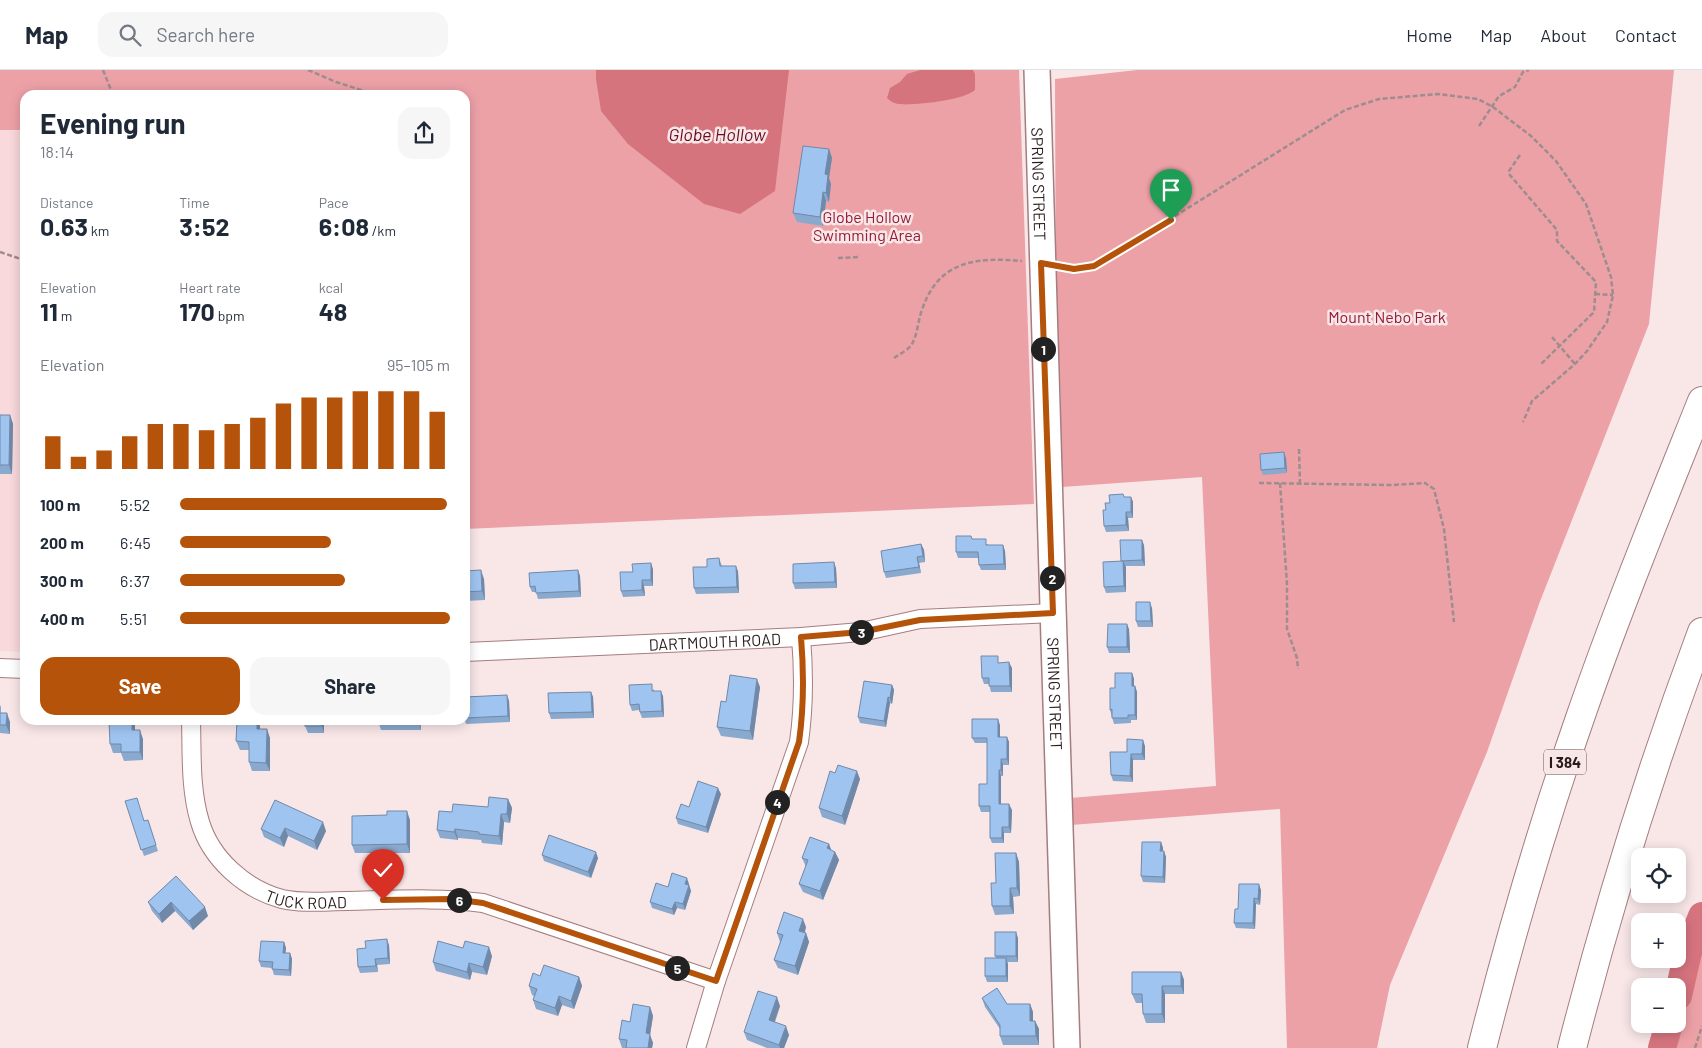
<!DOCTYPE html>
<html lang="en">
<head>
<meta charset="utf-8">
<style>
	body { margin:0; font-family:Barlow,sans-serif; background:#f6f6f7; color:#1f2937; height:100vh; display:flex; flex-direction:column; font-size:19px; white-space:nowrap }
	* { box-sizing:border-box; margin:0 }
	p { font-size:16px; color:#747a83 }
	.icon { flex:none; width:28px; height:28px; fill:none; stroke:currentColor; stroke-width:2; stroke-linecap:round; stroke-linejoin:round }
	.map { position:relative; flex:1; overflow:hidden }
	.panel { position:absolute; left:20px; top:20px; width:450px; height:635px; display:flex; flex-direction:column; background:#fff; border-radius:15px; box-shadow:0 2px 12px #0003 }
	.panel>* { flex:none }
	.tools { position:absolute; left:1631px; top:778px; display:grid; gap:10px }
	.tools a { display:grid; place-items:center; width:55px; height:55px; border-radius:10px; background:#fff; box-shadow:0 2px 12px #0003; font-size:25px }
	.pin { position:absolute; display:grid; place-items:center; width:42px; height:42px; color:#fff; margin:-51px -21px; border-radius:50% 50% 50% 0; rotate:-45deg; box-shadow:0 0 5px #0007 }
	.pin .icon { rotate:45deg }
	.km { position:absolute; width:25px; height:25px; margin:-12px; border-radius:50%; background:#222; color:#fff; font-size:14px; line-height:25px; text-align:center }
	.round { display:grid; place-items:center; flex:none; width:52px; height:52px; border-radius:15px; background:#f6f6f7 }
	.head { display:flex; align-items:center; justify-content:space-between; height:85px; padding:0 20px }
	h1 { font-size:28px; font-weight:700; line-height:38px }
	.metrics { display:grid; grid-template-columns:repeat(3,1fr); gap:8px; height:85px; padding:5px 20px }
	.metrics div { display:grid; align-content:center }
	.metrics b { font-size:25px; font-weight:700 }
	.metrics small { font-size:14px; font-weight:400 }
	.metrics p { font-size:14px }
	.chart { height:140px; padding:10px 20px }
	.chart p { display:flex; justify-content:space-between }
	.chart svg { width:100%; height:90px; margin-top:5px; stroke:#b45309; stroke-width:6 }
	.button { display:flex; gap:10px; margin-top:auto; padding:10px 20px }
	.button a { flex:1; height:58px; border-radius:15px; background:#b45309; color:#fff; font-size:20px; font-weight:700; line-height:58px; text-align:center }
	.button a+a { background:#f6f6f7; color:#1f2937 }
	ul { padding:0 20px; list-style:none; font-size:16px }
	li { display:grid; grid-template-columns:80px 60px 1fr; align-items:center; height:38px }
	li i { height:12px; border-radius:6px; background:#b45309 }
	header { display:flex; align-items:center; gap:30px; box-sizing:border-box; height:70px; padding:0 25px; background:#fff; border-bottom:1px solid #e0e1e3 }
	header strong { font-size:24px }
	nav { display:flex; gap:28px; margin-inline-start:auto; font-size:18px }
	.search { width:350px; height:45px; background:#f6f6f7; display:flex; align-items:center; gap:12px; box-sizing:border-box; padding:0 18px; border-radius:15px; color:#747a83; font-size:19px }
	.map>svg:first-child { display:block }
</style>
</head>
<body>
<header>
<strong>Map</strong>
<div class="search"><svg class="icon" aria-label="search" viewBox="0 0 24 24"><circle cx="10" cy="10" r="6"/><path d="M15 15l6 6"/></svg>Search here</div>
<nav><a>Home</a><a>Map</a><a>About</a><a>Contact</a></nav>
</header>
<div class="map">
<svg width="1702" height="978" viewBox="0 0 1702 978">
	<rect width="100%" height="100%" fill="#f9e7e8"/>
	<!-- built -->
	<polygon fill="#f9d9db" points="0,60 25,60 25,582 0,581"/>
	<!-- green -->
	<g fill="#eca1a7">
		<polygon points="0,0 1019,0 1034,434 465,459 465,25 25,25 25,60 0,60"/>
		<polygon points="1137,0 1674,0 1649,254 1539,534 1487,682 1390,915 1377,978 1287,978 1280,739 1071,755 1070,728 1216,716 1202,407 1062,417 1060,305 1056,269 1055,9"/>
		<polygon points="1702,849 1702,978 1666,978 1673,954 1678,954 1678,938"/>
	</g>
	<!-- water -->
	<g fill="#d6747e">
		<polygon points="596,0 789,0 775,121 740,144 704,134 628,74 601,41 596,9"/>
		<path d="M920,0H973L975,4V20C965,30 913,36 898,34C893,33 890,31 887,28L890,18L900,12L907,4Z"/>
	</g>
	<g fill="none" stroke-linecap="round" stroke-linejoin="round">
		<!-- river -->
		<g stroke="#d6747e" stroke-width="28">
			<polyline points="1678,926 1688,882 1702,846"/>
			<polyline points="1662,978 1669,954"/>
		</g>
		<defs>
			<g id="street">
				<path id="s1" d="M465,582L801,567L861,562L920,549L1053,543"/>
				<polyline points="0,598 25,599"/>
				<path id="s2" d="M191,650C192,684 190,719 200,752C211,789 245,819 282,829C303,834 326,831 347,831C393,830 438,827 483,833L716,911"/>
				<path d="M696,978L716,911L799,672C804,637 804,603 801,567"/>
			</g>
			<g id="secondary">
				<path id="s3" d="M1037,0C1044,326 1058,652 1067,978"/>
			</g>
			<g id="highway">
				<path d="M1482,978C1510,867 1542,757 1580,648C1617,541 1660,436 1702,331"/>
				<path d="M1572,978C1608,837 1651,698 1702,562"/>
			</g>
		</defs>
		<!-- street casing -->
		<use href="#street" stroke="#a57d80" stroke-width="20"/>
		<!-- secondary casing -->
		<use href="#secondary" stroke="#a57d80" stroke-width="28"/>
		<!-- highway casing -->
		<use href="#highway" stroke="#a57d80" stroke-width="30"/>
		<!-- path -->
		<g stroke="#9e8d8e" stroke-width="2.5" stroke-dasharray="5 2.5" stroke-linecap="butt">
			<polyline points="103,0 113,25"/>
			<polyline points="308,0 336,12 377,25"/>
			<polyline points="1479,56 1499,26 1515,17 1523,2 1529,0"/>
			<polyline points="1520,85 1509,101 1509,104 1557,160 1557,171 1596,212 1594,242 1540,295"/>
			<polyline points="0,182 21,189 25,189"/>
			<polyline points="838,188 859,187"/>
			<polyline points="1062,197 1074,199 1095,196 1345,40 1379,29 1438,24 1478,29 1493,37 1531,66 1556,91 1586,134 1611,207 1613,225 1607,252 1587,281 1575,294 1532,331 1523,352"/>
			<polyline points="1595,224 1613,225"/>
			<polyline points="1552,267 1575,294"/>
			<path d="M894,288C899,284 909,280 912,274C918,263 918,249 923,237C940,190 978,187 1022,191"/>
			<polyline points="1299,379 1300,414"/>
			<polyline points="1259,413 1392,415 1425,413 1434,419 1444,459 1454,552"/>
			<polyline points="1280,413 1287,514 1287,559 1297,588 1298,599"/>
			<polyline points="1695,978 1702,956"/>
		</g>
		<!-- street -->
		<use href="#street" stroke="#fff" stroke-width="18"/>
		<!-- secondary -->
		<use href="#secondary" stroke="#fff" stroke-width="25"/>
		<!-- highway -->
		<use href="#highway" stroke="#fff" stroke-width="28"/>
	</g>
	<!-- wall -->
	<g fill="#8aa9ce">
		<polygon points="829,79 832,88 829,108 831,114 829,132 826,131 823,156 797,152 793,143"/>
		<polygon points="0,345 10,345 13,354 12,404 0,404"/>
		<polygon points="1286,388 1287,403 1263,405 1261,400"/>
		<polygon points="1124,427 1131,427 1133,432 1133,448 1128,448 1129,461 1106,462 1104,456 1106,440 1110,433"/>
		<polygon points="973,469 989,475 1003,475 1005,481 1006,500 981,500 979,495 979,488 958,488 956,482"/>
		<polygon points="921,474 924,480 925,492 919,493 921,503 886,508 884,502"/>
		<polygon points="1144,475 1145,496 1125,496 1126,522 1106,523 1104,517 1121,491"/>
		<polygon points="719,488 722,496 738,501 739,523 696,524 694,518 707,497"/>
		<polygon points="836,498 837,518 795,519 793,513"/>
		<polygon points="653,499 653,516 644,516 645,526 623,527 621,521 633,502"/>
		<polygon points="578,500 580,506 581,527 538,529 536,522 532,522 530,517"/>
		<polygon points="465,501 484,509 485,530 465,531"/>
		<polygon points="1152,538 1153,557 1138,557 1136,551"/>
		<polygon points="1129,559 1130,583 1109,583 1107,577"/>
		<polygon points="1000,593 1012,598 1012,622 991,622 989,614 984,614 982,608"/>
		<polygon points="1132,603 1134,609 1134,616 1135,616 1137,622 1137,650 1131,650 1131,653 1114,654 1110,640 1115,618"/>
		<polygon points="892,615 894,620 892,634 890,633 886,657 860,653 858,647"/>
		<polygon points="760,617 753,670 721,666 717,657 726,632"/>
		<polygon points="654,619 654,621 663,626 664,647 642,648 639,640 632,641 630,635"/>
		<polygon points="591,622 593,627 594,648 551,649 549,643"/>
		<polygon points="507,625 509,631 510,652 466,654 465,650 465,627"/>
		<polygon points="0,635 1,637 1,643 10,652 10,664 0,663"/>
		<polygon points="237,650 259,650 260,653 260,659 270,668 270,701 252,701 249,692 249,680 240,680 236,671"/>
		<polygon points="305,650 420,650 421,660 381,660 379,654 324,654 324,663 308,663 305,656"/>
		<polygon points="1000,655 1000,667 1007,667 1009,672 1009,695 1003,695 1003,706 1001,706 1001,734 1012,740 1011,763 1004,763 1004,773 992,773 990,768 990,742 981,742 979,736 987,714 987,673 975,673 972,668"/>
		<polygon points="135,660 143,669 143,690 124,691 121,683 113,683 110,674"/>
		<polygon points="1145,676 1145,690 1133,690 1133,712 1113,711 1111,705 1127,682"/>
		<polygon points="860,709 845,755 822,747 819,738"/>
		<polygon points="721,724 708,763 678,754 676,748"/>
		<polygon points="508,729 512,738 510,753 504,752 502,775 482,773 481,770 458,768 458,770 440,768 437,760 452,742 488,737"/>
		<polygon points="275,730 326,761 317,780 288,766 284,777 264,767 261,759"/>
		<polygon points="125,731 145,751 148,750 158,781 144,786"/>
		<polygon points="410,750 410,783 355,783 352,775"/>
		<polygon points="1161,772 1163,778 1163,781 1166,787 1165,813 1143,812 1141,806"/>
		<polygon points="829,774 831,780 835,782 839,790 823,830 803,822 799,814 806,797 802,788"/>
		<polygon points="1016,783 1019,792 1020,826 1013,827 1014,844 995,845 992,836 996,813"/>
		<polygon points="542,785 598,788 591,808 544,791"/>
		<polygon points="176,806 208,846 193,860 175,841 162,853 152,841 148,832"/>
		<polygon points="689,814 689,815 691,821 685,840 677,838 674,845 652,838 650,832 668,817"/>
		<polygon points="1261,820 1260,835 1256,834 1255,859 1236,858 1234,853 1238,839"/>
		<polygon points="806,857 805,863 806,863 809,872 798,905 778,898 774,890 780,872 777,863"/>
		<polygon points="1018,868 1018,892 1007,892 1008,894 1008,912 987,912 985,906 996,888 995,886"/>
		<polygon points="284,872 286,878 285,883 290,883 292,889 291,906 274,905 272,898 261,897 259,891"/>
		<polygon points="389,875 390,894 377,895 378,902 360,903 358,897"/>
		<polygon points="492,886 487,905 472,902 470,910 436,901 433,892"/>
		<polygon points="1181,902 1184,910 1184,924 1165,924 1165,953 1146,953 1143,944 1143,933 1136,933 1132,924"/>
		<polygon points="540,906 579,907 582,916 574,939 562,935 558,946 536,939 533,930 534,926 532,925 529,916"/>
		<polygon points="982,928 1007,934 1030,934 1033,942 1033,951 1035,951 1039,959 1039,975 1003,975 1000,966 1000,959 985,937"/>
		<polygon points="780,936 775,952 789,965 784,978 767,978 747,970 744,962"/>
		<polygon points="650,937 653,946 650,965 653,973 652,978 622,978 619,969 630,952"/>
	</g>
	<!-- shaded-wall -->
	<g fill="#7089a8">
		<polygon points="829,79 832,88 829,108 831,114 829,132 826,123 825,104"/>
		<polygon points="823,122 826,131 823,156 820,147"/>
		<polygon points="10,345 13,354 12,404 9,395"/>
		<polygon points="1284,382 1286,388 1287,403 1285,398"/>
		<polygon points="1131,427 1133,432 1133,448 1131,442"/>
		<polygon points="1126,442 1128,448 1129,461 1126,455"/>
		<polygon points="1142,470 1144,475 1145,496 1142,490"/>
		<polygon points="921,474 924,480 925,492 923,486"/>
		<polygon points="1003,475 1005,481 1006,500 1004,494"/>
		<polygon points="917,487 919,493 921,503 919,497"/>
		<polygon points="1123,491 1126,497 1126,522 1124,516"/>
		<polygon points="834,492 836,498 837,518 835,512"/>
		<polygon points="651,493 653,499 653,516 651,510"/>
		<polygon points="736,496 738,501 739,523 737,517"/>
		<polygon points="481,500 484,509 485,530 482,521"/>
		<polygon points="578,500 580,506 581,527 579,521"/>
		<polygon points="642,510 644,516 645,526 642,520"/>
		<polygon points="1150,532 1152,538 1153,557 1151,551"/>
		<polygon points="1127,554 1129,559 1130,583 1127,577"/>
		<polygon points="1009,592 1012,598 1012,622 1010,616"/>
		<polygon points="1132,603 1134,609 1134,622 1132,616"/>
		<polygon points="757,609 760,617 753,670 750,661"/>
		<polygon points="892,615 894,620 892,634 890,628"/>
		<polygon points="1135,616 1137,622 1137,650 1135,645"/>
		<polygon points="661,621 663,626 664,647 662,641"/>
		<polygon points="591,622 593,627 594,648 592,642"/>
		<polygon points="507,625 509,631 510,652 508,646"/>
		<polygon points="888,627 890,633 886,657 884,651"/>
		<polygon points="7,643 10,652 10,664 6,655"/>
		<polygon points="998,649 1000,655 1000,673 998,667"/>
		<polygon points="132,650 135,650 135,669 132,660"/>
		<polygon points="257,650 259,650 260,653 260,668 257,659"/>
		<polygon points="322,650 323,650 324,654 324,663 322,656"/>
		<polygon points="418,650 420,650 421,660 418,652"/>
		<polygon points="267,659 270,668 270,701 266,693"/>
		<polygon points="140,660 143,669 143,690 140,682"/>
		<polygon points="1007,667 1009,672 1009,695 1007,689"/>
		<polygon points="1143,670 1145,676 1145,690 1142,684"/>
		<polygon points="1131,684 1133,690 1133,712 1130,706"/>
		<polygon points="1001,689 1003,695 1003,706 1001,700"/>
		<polygon points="999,700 1001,706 1001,740 999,734"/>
		<polygon points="857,701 860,709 845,755 842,746"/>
		<polygon points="718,718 721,724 708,763 706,757"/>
		<polygon points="508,729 512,738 510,753 507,744"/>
		<polygon points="1009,734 1012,740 1011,763 1009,757"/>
		<polygon points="407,741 410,750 410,783 407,774"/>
		<polygon points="501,744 504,752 502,775 499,766"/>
		<polygon points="323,752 326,761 317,780 314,771"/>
		<polygon points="1002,757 1004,763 1004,773 1002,768"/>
		<polygon points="285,758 288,766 284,777 280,768"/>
		<polygon points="455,759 458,768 458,770 454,762"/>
		<polygon points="1161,772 1163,778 1163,787 1160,781"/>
		<polygon points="829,774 832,782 827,778"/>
		<polygon points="1164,781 1166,787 1165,813 1163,807"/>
		<polygon points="596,782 598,788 591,808 588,802"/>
		<polygon points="835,782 839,790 823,830 820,821"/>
		<polygon points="1016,783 1019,792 1020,826 1017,818"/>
		<polygon points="687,808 689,814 687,820 685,814"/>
		<polygon points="1259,814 1261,820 1260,835 1258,829"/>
		<polygon points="689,815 691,821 685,840 683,834"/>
		<polygon points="1010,818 1013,827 1014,844 1010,836"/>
		<polygon points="1254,828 1256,834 1255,859 1253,853"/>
		<polygon points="171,832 175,841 162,853 159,844"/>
		<polygon points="675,832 677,838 674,845 672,839"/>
		<polygon points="205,837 208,846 193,860 189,851"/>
		<polygon points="803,849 806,857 802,870 799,861"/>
		<polygon points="1016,862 1018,868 1018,892 1016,886"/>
		<polygon points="806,863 809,872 798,905 795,896"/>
		<polygon points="387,869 389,875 390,894 388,888"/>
		<polygon points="284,872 286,878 285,888 283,883"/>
		<polygon points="489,877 492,886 487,905 483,897"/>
		<polygon points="290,883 292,889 291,906 289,900"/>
		<polygon points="1006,888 1008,894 1008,912 1006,906"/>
		<polygon points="375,889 377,895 378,902 376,896"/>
		<polygon points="469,893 472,902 470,910 467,902"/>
		<polygon points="1181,902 1184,910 1184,924 1181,916"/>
		<polygon points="579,907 582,916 574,939 571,931"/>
		<polygon points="1162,916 1165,924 1165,953 1162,944"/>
		<polygon points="559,926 562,935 558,946 555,938"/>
		<polygon points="777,927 780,936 772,959 769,950"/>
		<polygon points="1030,934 1033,942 1033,959 1030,951"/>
		<polygon points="650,937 653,946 650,965 653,973 652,978 648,978 646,963"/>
		<polygon points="1035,951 1039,959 1039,975 1036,966"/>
		<polygon points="786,956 789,965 784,978 780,978 779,975"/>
	</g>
	<!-- building -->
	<g fill="#a0c4f0" stroke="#7089a8">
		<polygon points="803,76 829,79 825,104 828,105 826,123 823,122 820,147 793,143"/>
		<polygon points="0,345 10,345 9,395 0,395"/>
		<polygon points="1284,382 1285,398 1261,400 1260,384"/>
		<polygon points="1123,424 1124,427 1131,427 1131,442 1126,442 1126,455 1104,456 1103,440 1106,440 1105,433 1110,433 1109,425"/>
		<polygon points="956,466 971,466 972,469 986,469 986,475 1003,475 1004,494 979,495 978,482 956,482"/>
		<polygon points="1120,470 1142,470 1142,490 1121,491"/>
		<polygon points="921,474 923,486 917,487 919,497 884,502 881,481"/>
		<polygon points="719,488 720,496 736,496 737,517 694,518 693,497 707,497 707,489"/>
		<polygon points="1123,491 1124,516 1104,517 1103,492"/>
		<polygon points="834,492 835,512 793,513 793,494"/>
		<polygon points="651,493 651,510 642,510 642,520 621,521 620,502 633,502 632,494"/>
		<polygon points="481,500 482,521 465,522 465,501"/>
		<polygon points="578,500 579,521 536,523 535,516 530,517 529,503"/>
		<polygon points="1136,532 1150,532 1151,551 1136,551"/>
		<polygon points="1108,554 1127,554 1127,577 1107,577"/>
		<polygon points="981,586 998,586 998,593 1009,592 1010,616 989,616 989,608 982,608"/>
		<polygon points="1115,603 1132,603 1132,616 1135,616 1135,645 1128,645 1128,648 1112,648 1112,639 1110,640 1110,618 1115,618"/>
		<polygon points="730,605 757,609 750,661 717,657 721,631 726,632"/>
		<polygon points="864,611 892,615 890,628 888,627 884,651 858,647"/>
		<polygon points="652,614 652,621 661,621 662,641 640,642 639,634 630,635 629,615"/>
		<polygon points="591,622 592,642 549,643 548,623"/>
		<polygon points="507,625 508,646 465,648 465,627"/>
		<polygon points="0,643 7,643 6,655 0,655"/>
		<polygon points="972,649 998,649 998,667 1007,667 1007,689 1001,689 1001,700 999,700 999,734 1009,734 1009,757 1002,757 1002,768 990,768 990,736 979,736 979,714 987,714 987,668 972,668"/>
		<polygon points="109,650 132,650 132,660 140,660 140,682 121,682 121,674 110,674"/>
		<polygon points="237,650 257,650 257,659 267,659 266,693 249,692 249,672 236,671"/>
		<rect x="305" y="650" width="17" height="6"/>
		<polygon points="378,650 418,650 418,652 378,653"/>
		<polygon points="1127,669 1143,670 1142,684 1131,684 1130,706 1111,705 1110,682 1127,682"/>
		<polygon points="838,695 857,701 842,746 819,738 830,701 835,703"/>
		<polygon points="698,711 718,718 706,757 676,748 681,734 689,737"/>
		<polygon points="489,727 508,729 507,744 501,744 499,766 479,764 479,762 455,759 454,762 437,760 439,741 452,742 453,734 488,737"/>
		<polygon points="137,728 144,751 148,750 156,775 141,780 125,731"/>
		<polygon points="275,730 323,752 314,771 285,758 280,768 261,759"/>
		<polygon points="387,741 407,741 407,774 352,775 352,746 387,745"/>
		<polygon points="549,765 596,782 588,802 542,785"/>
		<polygon points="810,767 829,774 827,778 835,782 820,821 799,814 808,790 802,788"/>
		<polygon points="1142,772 1161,772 1160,781 1164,781 1163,807 1141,806"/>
		<polygon points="995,783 1016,783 1017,818 1010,818 1010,836 992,836 991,813 996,813"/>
		<polygon points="672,803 687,808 685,814 689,815 683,834 675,832 672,839 650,832 656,813 668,817"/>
		<polygon points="176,806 205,837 189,851 171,832 159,844 148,832"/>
		<polygon points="1239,814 1259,814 1258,829 1254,828 1253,853 1234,853 1235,839 1238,839"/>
		<polygon points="784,842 803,849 799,861 806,863 795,896 774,890 783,865 777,863"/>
		<rect x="995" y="862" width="21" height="24"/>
		<polygon points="387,869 388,888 375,889 376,896 358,897 357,879 366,878 365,871"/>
		<polygon points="261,871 284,872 283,883 290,883 289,900 272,899 273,892 259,891"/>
		<polygon points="438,871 463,878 465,871 489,877 483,897 469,893 467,902 433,892"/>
		<rect x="985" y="888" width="21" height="18"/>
		<polygon points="544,895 579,907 571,931 559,926 555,938 533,930 537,919 529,916 533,903 540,906"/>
		<polygon points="1132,902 1181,902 1181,916 1162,916 1162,944 1143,944 1142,924 1132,924"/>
		<polygon points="997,918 1007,934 1030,934 1030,951 1035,951 1036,966 1000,966 1000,955 982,928"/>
		<polygon points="758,921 777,927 769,950 786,956 779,975 744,962"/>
		<polygon points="633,934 650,937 646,963 650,964 648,978 626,978 627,970 619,969 622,950 630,952"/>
	</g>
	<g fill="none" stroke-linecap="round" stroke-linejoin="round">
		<defs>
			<path id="route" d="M383,830L452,829L483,833L716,911L799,672C804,637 804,603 801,567L861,562L920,550L1053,543L1041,193L1074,199L1094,196L1171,150"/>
		</defs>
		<!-- route casing -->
		<use href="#route" stroke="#fff" stroke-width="10"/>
		<!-- route -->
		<use href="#route" stroke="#b45309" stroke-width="6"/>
	</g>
	<g text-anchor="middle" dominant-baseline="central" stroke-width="5" stroke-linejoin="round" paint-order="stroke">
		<!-- shield labels -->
		<rect fill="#f9e7e8" stroke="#675758" stroke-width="1" x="1544" y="679.5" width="42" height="25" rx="4"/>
		<g font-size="15" font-weight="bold" fill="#28191a">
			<text x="1565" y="692">I 384</text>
		</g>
		<!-- street labels -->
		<g font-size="16" fill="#28191a" stroke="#f9e7e8">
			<text stroke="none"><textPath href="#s3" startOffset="114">SPRING STREET</textPath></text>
			<text stroke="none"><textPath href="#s1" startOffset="250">DARTMOUTH ROAD</textPath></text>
			<text stroke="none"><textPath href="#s3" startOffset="624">SPRING STREET</textPath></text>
			<text stroke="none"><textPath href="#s2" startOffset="244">TUCK ROAD</textPath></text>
		</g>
		<!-- park labels -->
		<g font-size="16" fill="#931c38" stroke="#f9e7e8">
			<text x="867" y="146">Globe Hollow<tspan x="867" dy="18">Swimming Area</tspan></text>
			<text x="1387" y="246">Mount Nebo Park</text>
		</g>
		<!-- water labels -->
		<g font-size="18" font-style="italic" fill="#670c23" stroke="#f9e7e8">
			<text x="717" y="64">Globe Hollow</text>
		</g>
	</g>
</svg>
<div class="tools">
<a><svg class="icon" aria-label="locate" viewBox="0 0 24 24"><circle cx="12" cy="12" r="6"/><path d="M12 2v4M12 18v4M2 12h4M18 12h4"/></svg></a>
<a>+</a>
<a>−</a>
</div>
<div class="pin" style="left:1171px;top:150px;background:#1e9e55"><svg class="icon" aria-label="arrive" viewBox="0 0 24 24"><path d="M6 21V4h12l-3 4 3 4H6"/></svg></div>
<div class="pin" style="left:383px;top:830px;background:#d93025"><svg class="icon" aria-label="check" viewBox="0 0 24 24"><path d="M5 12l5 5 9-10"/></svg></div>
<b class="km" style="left:1043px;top:279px">1</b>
<b class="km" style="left:1052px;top:508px">2</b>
<b class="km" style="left:861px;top:562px">3</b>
<b class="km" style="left:777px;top:732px">4</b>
<b class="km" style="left:677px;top:898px">5</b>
<b class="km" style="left:459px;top:830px">6</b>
<section class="panel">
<div class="head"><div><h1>Evening run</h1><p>18:14</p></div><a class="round"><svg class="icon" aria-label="share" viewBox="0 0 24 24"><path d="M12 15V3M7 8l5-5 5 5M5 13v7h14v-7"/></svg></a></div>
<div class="metrics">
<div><p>Distance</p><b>0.63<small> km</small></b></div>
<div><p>Time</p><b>3:52</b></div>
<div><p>Pace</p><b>6:08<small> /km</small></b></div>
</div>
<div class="metrics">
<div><p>Elevation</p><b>11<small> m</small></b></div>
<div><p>Heart rate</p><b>170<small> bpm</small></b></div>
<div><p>kcal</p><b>48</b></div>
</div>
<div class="chart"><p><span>Elevation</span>95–105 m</p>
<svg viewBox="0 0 160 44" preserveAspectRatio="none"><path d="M5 44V28M15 44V38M25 44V35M35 44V28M45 44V22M55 44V22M65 44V25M75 44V22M85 44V19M95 44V12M105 44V9M115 44V9M125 44V6M135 44V6M145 44V6M155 44V16"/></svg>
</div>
<ul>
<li><b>100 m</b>5:52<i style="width:99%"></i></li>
<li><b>200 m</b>6:45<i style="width:56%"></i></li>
<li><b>300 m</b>6:37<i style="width:61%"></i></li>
<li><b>400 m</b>5:51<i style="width:100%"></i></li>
</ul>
<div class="button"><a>Save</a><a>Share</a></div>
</section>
</div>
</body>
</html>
